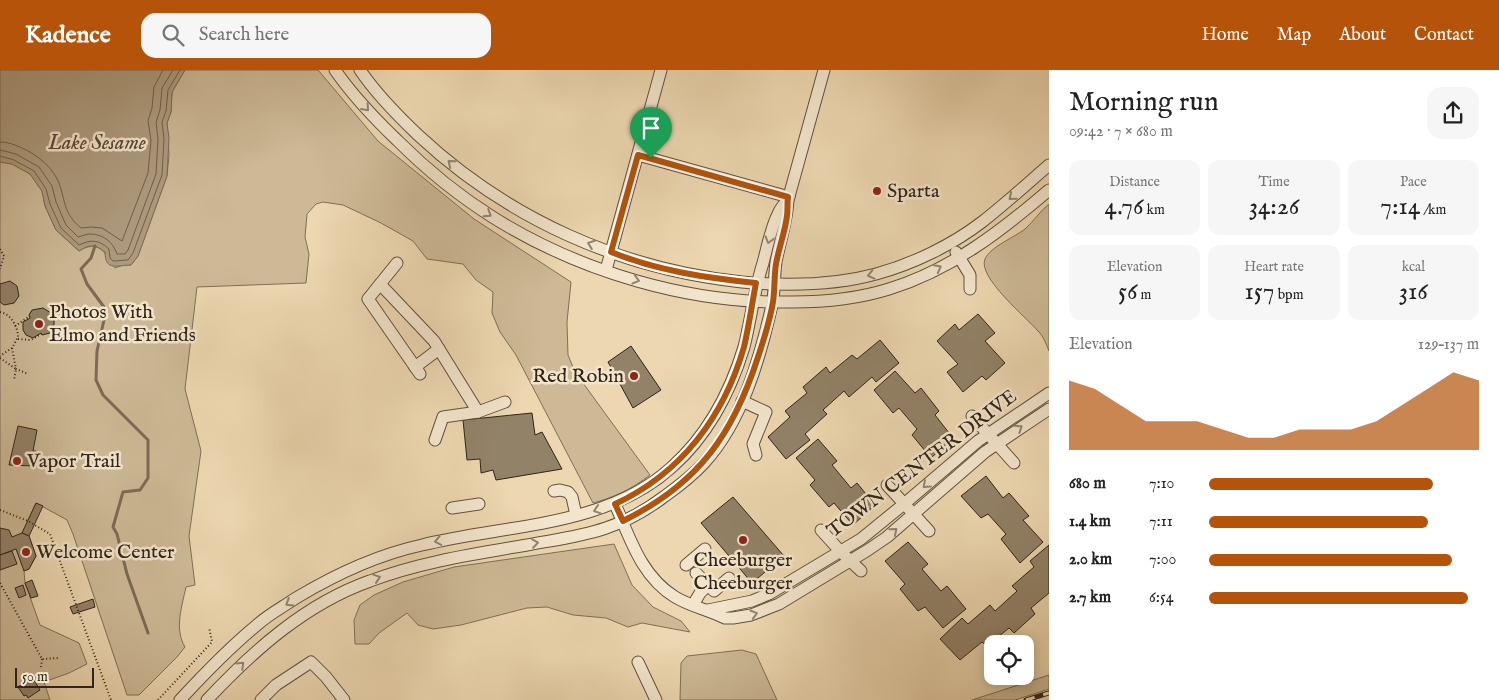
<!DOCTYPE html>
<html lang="en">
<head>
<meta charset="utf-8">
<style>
	body { margin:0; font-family:"IM FELL English",serif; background:#f6f6f6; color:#222; height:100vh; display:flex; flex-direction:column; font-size:19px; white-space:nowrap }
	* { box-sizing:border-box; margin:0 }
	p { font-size:16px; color:#767676 }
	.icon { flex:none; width:28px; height:28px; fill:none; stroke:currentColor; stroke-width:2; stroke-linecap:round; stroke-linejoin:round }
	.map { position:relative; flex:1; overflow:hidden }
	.panel { display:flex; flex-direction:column; background:#fff; width:450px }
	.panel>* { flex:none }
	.tools { position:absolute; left:984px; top:565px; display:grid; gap:10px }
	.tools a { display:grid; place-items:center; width:50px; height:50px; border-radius:10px; background:#fff; box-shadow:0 2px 12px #0003; font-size:25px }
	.scale { position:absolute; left:15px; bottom:12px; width:79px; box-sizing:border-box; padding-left:5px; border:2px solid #302519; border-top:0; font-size:14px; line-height:18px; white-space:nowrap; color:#302519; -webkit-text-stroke:4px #f3e5cc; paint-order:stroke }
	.pin { position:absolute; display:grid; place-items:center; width:42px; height:42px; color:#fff; margin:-51px -21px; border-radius:50% 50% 50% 0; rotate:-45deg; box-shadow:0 0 5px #0007 }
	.pin .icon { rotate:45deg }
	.round { display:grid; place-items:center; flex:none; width:52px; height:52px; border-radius:15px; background:#f6f6f6 }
	.headline { display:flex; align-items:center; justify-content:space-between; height:85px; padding:0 20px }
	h1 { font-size:28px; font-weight:600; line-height:38px }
	.stats { display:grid; grid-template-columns:repeat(3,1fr); gap:8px; height:85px; padding:5px 20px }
	.stats div { display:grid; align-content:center; border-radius:12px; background:#f6f6f6; text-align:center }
	.stats b { font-size:25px; font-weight:600 }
	.stats small { font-size:14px; font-weight:400 }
	.stats p { font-size:14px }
	.chart { height:140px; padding:10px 20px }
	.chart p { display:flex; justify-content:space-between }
	.chart svg { width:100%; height:90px; margin-top:5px; fill:#b45309; opacity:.7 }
	ul { padding:0 20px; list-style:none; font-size:16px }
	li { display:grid; grid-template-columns:80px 60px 1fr; align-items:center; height:38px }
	li i { height:12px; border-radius:6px; background:#b45309 }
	header { display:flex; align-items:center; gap:30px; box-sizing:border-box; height:70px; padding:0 25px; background:#b45309; color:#fff }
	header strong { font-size:24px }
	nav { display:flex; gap:28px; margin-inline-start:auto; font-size:18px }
	.search { width:350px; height:45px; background:#f6f6f6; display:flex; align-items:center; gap:12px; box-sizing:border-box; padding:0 18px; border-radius:15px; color:#767676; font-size:19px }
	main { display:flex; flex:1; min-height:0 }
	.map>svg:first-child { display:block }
</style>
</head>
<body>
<header>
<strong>Kadence</strong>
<div class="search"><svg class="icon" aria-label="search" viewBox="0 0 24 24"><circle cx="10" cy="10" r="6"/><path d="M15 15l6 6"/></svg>Search here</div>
<nav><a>Home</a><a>Map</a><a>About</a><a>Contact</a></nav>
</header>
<main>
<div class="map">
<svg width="1049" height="630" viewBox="0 0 1049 630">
	<rect width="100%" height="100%" fill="#edd7b0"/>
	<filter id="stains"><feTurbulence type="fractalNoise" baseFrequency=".004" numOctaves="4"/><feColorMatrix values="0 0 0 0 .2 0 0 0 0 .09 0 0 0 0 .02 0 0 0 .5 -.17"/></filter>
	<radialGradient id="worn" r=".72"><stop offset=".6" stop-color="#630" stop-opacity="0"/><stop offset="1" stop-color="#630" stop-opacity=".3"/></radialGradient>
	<!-- green -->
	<g fill="#cdb996" stroke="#7e6f58">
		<path d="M185,0H318L378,71L474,149L571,212L567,252L568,285L575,302L650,405C632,419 615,427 593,433L516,285L500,262L492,243L493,222L476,210L463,194L427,189L413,171L381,153L343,135L323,132L316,134L307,144L305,167L309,184L306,213L197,217L185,319L201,381L189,466L195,515L186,517C182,536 174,559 185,577L177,587L139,625H127L73,464L67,450L36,433L22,463L29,466L36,486L29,499L24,501L25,513L40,555L79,573L87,594L69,603L44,612L50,630H0V92L12,94L30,104L42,121L45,136L56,160L79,181C99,169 104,182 115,198L123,195H131L138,186L167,106L169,85L167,53L171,42L172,22Z"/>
		<path d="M1049,134V281C1046,274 1044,267 1038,261C1027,248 977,207 985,189C990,177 1015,167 1025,159C1034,151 1040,141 1049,134Z"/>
		<polygon points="614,474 632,515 653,537 681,551 690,562 642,553 628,557 606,548 573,545 547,537 527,538 461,555 433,559 418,555 407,543 379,563 369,574 355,574 354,550 360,535 374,525 403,512 454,497"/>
		<polygon points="742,580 756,584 777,630 680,630 681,593 687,586"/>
		<polygon points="1049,605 1049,619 1015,630 972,630"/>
	</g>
	<!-- water -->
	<path fill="#ad9a7d" stroke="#7b6b55" d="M0,0H185L172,22L171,42L167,53L169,68L167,106L138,186L131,195C118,195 105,202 105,182C95,174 89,174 79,181L56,160L45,136L42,121L30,104L12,94L0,92Z"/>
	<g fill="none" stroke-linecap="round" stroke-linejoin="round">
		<!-- shore -->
		<g stroke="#6e604b" stroke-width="1">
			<path d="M0,72C11,72 20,77 30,82C43,90 53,99 59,113C66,132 63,143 81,158L91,157L102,158L122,171L148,103L151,70L148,51L152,38L154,17L163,0"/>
			<path d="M0,80L16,84L39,97L52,116L56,132L66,155L78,167C82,166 86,164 90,164C103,164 113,172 117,184H125L128,180L156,104L158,69L156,52L160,40L162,18L173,0"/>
			<path d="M0,86L14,90L34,101L46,119L50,134L61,158L79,175C92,169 99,170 109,179L110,188L113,191L128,190L133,183L162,105L164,69L162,52L166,41L168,20L180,0"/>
		</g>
		<!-- stream -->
		<polyline stroke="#7b6b55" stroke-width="3" points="95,176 91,188 81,199 87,214 104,237 104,250 97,281 96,310 103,325 148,370 148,408 140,420 123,422 113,457 117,464 127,504 148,563"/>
	</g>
	<!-- building -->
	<g fill="#928268" stroke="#302519">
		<polygon points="10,211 17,216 19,226 14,233 4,235 0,232 0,214"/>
		<polygon points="43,238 51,243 54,246 54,255 50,263 42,265 41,263 33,268 26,265 23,260 23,252 30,248 29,245 32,240"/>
		<polygon points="978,244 995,263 985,271 1005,293 986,310 982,306 963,322 947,302 958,294 937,271 955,254 959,260"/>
		<polygon points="880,270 899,293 876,312 872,307 849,327 844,321 823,340 827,344 805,364 810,370 786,389 768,367 790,347 785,341 807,323 803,317 826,297 830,303 852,285 857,289"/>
		<polygon points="631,276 661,320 633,338 608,292"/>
		<polygon points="895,301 915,323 921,318 939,341 935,345 953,368 931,388 912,365 917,359 899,338 893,343 874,320"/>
		<polygon points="532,343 535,365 542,362 562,399 496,410 493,400 481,403 480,389 467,390 463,350"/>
		<polygon points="18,356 37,360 33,381 36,381 34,396 9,395"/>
		<polygon points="818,369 837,391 832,395 851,418 857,413 875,435 853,455 834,433 829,437 810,415 815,410 796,388"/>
		<polygon points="986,406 1003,428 1009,423 1029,446 1023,450 1043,472 1020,493 1001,469 1006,464 988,444 981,448 961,426"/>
		<polygon points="733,427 784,486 752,513 701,453"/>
		<polygon points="36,433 43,436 29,466 22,463"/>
		<polygon points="0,458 9,460 12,467 22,463 29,466 36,486 29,499 24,501 16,479 0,485"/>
		<polygon points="908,472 928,494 922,499 941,521 947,516 966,539 943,558 925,537 918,541 900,519 905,514 885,491"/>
		<polygon points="1049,475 1049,523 1031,538 1035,544 1014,563 1009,558 987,576 982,572 960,590 940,569 962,548 968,554 990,535 995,541 1017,521 1012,516 1034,497 1030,491"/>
		<polygon points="12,481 17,494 0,500 0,485"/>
		<polygon points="32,510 38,526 31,528 25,513"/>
		<polygon points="23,515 26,525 19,528 15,518"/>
		<polygon points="93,529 95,537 73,544 70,537"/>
		<polygon points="32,607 40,620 28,628 26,625 24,626 18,617"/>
	</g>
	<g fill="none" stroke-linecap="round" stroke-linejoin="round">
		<defs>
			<g id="minor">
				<path d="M335,0C353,26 375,49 398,71C427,100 459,126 494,148C581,202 689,234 792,232C825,232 857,229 889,219C951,200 1001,161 1049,120"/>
				<path d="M360,0C376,24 397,45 418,65C508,149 620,199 742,212C786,216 832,216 876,204C913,194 952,175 982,152C1005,134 1027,114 1049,95"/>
				<polyline points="638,85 789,127"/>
				<polyline points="956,182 970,205 970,219"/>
				<polyline points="397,193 368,229 420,304"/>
				<polyline points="606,200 661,0"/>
				<polyline points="380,214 434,271 478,342"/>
				<polyline points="415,297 439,279"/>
				<polyline points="742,331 766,342 753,374 756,385"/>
				<polyline points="972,346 1014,393"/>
				<polyline points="435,370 443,347 478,342 505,332"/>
				<polyline points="887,415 929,461"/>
				<polyline points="554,421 560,420 568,422 572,427 576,445"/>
				<path d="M615,434C630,468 641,506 675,527C690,536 708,540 725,548H733L751,545L779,534L868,480L887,467L985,382L1049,339"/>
				<polyline points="452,438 479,434"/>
				<polyline points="821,460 840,481 861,501"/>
				<polyline points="686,495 705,479"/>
				<polyline points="696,503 714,521 729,508"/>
				<polyline points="693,535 700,523 707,516"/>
				<polyline points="708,540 752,531 769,524 861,469 904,434 978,371 1049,323"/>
				<polyline points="638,592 656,630"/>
				<path d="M180,630C204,604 229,578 257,555C269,544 283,537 296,528C336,504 376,485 422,475C506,454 605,458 672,397C708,365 730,323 744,277C751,249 754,221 763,193C767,178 771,157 778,144C780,139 784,134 788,130"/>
				<path d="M207,630C253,581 305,534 370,511C420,492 474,484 527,475C553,470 580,467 606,458C627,451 648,439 665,426C679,416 693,405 704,393C742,352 760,288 772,235C775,221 774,206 776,192C780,171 787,152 788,130L824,0"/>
				<polyline points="261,630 276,615 311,592 326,607 344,630"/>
			</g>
		</defs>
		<!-- minor casing -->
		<use href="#minor" stroke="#5f523f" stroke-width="13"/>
		<!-- path -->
		<g stroke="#302519" stroke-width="2" stroke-dasharray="1 2.5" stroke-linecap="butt">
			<polyline points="0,179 4,186 0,199"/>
			<path d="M0,242C11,244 18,257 18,267L12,278L0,286"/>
			<polyline points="15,256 30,246"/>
			<polyline points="18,269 31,270 41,264"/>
			<polyline points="12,278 16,299 28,304"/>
			<polyline points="0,288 16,299 14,310"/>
			<polyline points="0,440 28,451 50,464 111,630"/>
			<polyline points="0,513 42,589 58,588"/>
			<polyline points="41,597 42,589"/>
			<polyline points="158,630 212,572 209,557"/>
		</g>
		<!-- minor -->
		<use href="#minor" stroke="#f3e5cc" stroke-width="11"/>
		<defs>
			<polyline id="rail" points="1026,630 1049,623"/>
		</defs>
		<!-- rail casing -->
		<use href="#rail" stroke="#302519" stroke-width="5"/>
		<!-- rail -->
		<use href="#rail" stroke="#f3e5cc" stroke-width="3" stroke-dasharray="9" stroke-linecap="butt"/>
	</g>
	<!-- one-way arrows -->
	<defs><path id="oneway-chevron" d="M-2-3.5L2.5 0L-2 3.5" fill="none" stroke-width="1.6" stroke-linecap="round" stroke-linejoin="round" transform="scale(1.25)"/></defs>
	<g stroke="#928572">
		<use href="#oneway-chevron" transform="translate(366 38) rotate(48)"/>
		<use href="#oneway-chevron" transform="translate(451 93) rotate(-141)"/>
		<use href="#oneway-chevron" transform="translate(1012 127) rotate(140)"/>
		<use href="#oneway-chevron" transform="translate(488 144) rotate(33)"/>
		<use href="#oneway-chevron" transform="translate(769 170) rotate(107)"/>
		<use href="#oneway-chevron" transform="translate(591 174) rotate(-159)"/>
		<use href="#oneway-chevron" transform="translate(938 198) rotate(-27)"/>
		<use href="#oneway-chevron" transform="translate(871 205) rotate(166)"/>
		<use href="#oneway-chevron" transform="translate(636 210) rotate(16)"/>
		<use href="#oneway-chevron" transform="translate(1019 358) rotate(-35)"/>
		<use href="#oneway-chevron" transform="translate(926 415) rotate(138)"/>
		<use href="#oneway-chevron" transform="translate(597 440) rotate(162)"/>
		<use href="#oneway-chevron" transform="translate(894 461) rotate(-40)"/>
		<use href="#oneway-chevron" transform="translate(438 471) rotate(169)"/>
		<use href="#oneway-chevron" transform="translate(535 473) rotate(-8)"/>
		<use href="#oneway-chevron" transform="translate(377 508) rotate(-18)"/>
		<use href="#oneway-chevron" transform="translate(289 533) rotate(148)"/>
		<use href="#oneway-chevron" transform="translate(754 544) rotate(-16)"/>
		<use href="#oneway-chevron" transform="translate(241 595) rotate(-44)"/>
	</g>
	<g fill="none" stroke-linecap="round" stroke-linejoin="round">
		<defs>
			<path id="route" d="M638,85L788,127C787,133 788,139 787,146C785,162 779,177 776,194C774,206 775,219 773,232C770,250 764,269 758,287C733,365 698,414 623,451L615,434C682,403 724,346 744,277C749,256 752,234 756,213C707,208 658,201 611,182Z"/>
		</defs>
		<!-- route casing -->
		<use href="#route" stroke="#fff" stroke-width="10"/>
		<!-- route -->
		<use href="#route" stroke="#b45309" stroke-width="6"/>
	</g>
	<!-- markers -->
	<g fill="#8f2418" stroke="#f3e5cc" stroke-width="2">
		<circle cx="877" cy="121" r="5"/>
		<circle cx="39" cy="254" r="5"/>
		<circle cx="634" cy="306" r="5"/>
		<circle cx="17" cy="391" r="5"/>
		<circle cx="743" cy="470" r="5"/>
		<circle cx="26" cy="482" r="5"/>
	</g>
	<g text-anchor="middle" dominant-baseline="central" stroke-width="5" stroke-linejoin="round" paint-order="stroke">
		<!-- poi labels -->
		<g font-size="20" fill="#302519" stroke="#f3e5cc" text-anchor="start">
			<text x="887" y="121">Sparta</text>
			<text x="49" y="242">Photos With<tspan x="49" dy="23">Elmo and Friends</tspan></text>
			<text x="624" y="306" text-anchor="end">Red Robin</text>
			<text x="27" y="391">Vapor Trail</text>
			<text x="36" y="482">Welcome Center</text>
			<text x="743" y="490" text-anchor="middle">Cheeburger<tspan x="743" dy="23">Cheeburger</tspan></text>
		</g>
		<!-- street labels -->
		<g font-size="20" fill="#302519" stroke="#f3e5cc">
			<text transform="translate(922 394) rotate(-37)">TOWN CENTER DRIVE</text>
		</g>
		<!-- water labels -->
		<g font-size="21" font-style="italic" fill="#564837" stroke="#f3e5cc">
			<text x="97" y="73">Lake Sesame</text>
		</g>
	</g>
	<rect width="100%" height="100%" filter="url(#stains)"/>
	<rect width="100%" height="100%" fill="url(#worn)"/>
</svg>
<div class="tools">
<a><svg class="icon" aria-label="locate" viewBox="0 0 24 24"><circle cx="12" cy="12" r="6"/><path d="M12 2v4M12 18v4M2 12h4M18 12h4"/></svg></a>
</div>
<div class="scale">50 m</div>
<div class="pin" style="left:651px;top:88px;background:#1e9e55"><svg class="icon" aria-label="arrive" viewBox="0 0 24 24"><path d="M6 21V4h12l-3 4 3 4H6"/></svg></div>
</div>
<section class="panel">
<div class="headline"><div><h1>Morning run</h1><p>09:42 · 7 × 680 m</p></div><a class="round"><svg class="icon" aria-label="share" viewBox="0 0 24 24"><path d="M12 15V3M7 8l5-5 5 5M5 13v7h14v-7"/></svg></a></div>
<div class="stats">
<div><p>Distance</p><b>4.76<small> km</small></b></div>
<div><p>Time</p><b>34:26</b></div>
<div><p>Pace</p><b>7:14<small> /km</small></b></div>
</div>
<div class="stats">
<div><p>Elevation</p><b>56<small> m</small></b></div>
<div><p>Heart rate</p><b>157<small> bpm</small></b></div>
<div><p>kcal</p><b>316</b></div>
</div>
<div class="chart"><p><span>Elevation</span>129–137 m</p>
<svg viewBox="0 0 160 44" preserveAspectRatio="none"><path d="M0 44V10L10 14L20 22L30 30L40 30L50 30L60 34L70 38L80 38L90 34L100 34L110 34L120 30L130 22L140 14L150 6L160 10V44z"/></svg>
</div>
<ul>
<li><b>680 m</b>7:10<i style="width:83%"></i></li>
<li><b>1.4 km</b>7:11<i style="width:81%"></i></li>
<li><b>2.0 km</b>7:00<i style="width:90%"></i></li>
<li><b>2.7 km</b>6:54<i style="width:96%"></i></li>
</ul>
</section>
</main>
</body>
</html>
